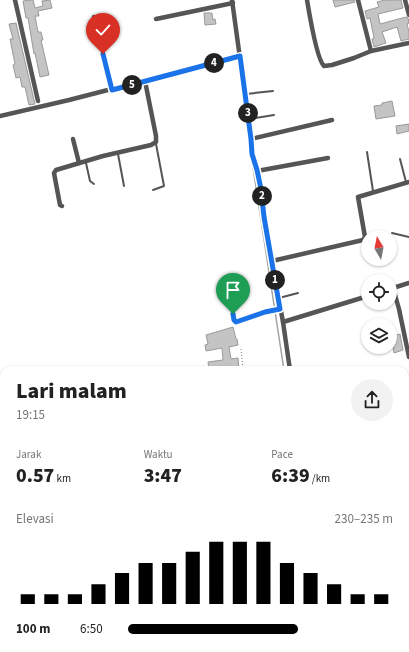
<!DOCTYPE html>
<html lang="id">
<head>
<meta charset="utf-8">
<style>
	body { margin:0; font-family:"Source Sans 3",sans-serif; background:#f2f2f2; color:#222; height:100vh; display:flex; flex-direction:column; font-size:15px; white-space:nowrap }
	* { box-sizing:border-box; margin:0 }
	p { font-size:13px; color:#767676 }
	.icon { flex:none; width:22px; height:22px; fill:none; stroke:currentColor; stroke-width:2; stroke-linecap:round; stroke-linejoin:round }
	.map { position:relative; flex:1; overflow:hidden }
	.panel { position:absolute; left:0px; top:366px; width:409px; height:286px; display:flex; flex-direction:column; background:#fff; border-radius:12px 12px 0 0; box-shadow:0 1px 3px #0004 }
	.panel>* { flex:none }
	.needle { width:26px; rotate:350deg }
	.controls { position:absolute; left:361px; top:230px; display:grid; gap:8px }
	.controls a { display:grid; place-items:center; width:36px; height:36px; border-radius:50%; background:#fff; box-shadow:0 1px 3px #0004; font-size:20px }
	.pin { position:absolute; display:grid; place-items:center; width:34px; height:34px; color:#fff; margin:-41px -17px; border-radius:50% 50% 50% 0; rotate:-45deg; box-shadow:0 0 4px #0007 }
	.pin .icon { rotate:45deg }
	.km { position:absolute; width:20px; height:20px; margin:-10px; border-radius:50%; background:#222; color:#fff; font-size:11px; line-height:20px; text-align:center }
	.round { display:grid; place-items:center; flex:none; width:42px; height:42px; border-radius:21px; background:#f2f2f2 }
	.overview { display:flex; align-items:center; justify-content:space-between; height:68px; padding:0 16px }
	h1 { font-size:22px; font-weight:800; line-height:30px }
	.metrics { display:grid; grid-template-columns:repeat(3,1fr); gap:6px; height:68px; padding:4px 16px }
	.metrics div { display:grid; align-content:center }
	.metrics b { font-size:20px; font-weight:800 }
	.metrics small { font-size:11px; font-weight:400 }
	.metrics p { font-size:11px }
	.chart { height:112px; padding:8px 16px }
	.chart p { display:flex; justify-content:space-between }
	.chart svg { width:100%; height:72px; margin-top:4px; stroke:#000; stroke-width:6 }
	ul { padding:0 16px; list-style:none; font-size:13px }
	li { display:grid; grid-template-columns:64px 48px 1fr; align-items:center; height:30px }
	li i { height:10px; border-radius:5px; background:#000 }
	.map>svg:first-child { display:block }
</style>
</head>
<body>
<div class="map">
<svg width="409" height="652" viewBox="0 0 409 652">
	<rect width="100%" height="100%" fill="#fff"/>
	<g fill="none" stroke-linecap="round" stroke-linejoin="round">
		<!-- stream -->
		<g stroke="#a3a3a3" stroke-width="1.5">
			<polyline points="252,161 284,370"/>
			<polyline points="0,445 4,445"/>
			<polyline points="328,648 329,652"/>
		</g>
	</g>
	<!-- building -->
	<g fill="#c4c4c4" stroke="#999">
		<polygon points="30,0 33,0 35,8 43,6 42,1 50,0 52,8 38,11 39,16 35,16 38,32 41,32 43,40 41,40 49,75 40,77 35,53 34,54 28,18 26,18 23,1"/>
		<polygon points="333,0 354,0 355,2 335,7"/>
		<polygon points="385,0 401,0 403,8 378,14 380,24 406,17 408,18 409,23 407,24 409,32 409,39 401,41 397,27 382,32 386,43 374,47 372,39 374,38 370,18 367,19 365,11 379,7 377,2"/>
		<polygon points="204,13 212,13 213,20 215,19 216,24 205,25"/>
		<polygon points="16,23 35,104 29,105 25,87 22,87 20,77 16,78 13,65 15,64 10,39 13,39 9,24"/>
		<polygon points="392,101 395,116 376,119 374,106 382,105 382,103"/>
		<polygon points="409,124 409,131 397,134 396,126"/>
		<polygon points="233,327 236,339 237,339 238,345 229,347 231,359 238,358 239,370 209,370 208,362 223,360 222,348 206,351 205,345 208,344 206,335"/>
		<polygon points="400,334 403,350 394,353 391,336"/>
	</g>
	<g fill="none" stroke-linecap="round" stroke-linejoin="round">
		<!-- path -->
		<polyline stroke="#777" stroke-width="1" stroke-dasharray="1 2" stroke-linecap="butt" points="241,349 243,370"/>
		<!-- lane -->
		<g stroke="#555" stroke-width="2">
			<polyline points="246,94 273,91"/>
			<polyline points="250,119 274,115"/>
			<polyline points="367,152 373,191"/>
			<polyline points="118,154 124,186"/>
			<polyline points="400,159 406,182"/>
			<polyline points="86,163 90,181 94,184"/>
			<polyline points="153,190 164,186 156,144"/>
			<polyline points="392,233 409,237"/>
			<polyline points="364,241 368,258"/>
			<polyline points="279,298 298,293"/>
			<polyline points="53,370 55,368"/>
		</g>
		<!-- street -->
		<g stroke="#555" stroke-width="4.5">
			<polyline points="15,0 38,101"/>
			<polyline points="232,0 251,139 252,154 257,171 261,189 264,217 283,322 290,370"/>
			<path d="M307,0C309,12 317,60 324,66L332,65L354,58L371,51L409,43"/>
			<polyline points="358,0 371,51"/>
			<polyline points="405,0 409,15"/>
			<polyline points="94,17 112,90"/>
			<polyline points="156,19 233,3"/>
			<polyline points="0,116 69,100 240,56"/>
			<polyline points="73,139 79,163"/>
			<polyline points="251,139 332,120"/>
			<polyline points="257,171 328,158"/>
			<polyline points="62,206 60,205 54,173 56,170 103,156 151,145 156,142 156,136 145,81"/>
			<polyline points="272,261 363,240 365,237 358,197 409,182"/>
			<polyline points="409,283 393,288 399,309 409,357"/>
			<path d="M233,301C233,307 231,317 236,322L265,312L280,309"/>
			<polyline points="283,322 368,296"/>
			<polyline points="355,370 358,370"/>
			<polyline points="0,391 4,392"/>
			<polyline points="405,413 409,413"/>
			<polyline points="0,452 4,451"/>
			<polyline points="336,648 336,652"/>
		</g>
	</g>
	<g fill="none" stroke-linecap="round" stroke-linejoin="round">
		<defs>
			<polyline id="route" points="103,54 112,90 240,56 251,139 252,154 257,170 261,189 264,217 280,309 265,312 236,322 234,320 233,314"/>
		</defs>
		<!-- route casing -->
		<use href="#route" stroke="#fff" stroke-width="8"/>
		<!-- route -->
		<use href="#route" stroke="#1a73e8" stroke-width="5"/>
	</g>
</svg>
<div class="controls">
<a><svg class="needle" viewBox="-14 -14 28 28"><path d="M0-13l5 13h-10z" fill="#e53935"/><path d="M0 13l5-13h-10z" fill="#767676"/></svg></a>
<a><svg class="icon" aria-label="locate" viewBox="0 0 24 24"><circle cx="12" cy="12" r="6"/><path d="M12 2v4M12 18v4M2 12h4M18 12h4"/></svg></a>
<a><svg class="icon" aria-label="layers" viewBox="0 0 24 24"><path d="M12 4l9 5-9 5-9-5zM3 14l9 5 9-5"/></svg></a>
</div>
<div class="pin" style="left:233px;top:314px;background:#1e9e55"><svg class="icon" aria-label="arrive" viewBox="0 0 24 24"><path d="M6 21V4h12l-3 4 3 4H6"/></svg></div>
<div class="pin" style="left:103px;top:54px;background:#d93025"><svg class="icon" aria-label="check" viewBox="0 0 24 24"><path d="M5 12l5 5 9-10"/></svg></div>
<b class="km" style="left:275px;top:280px">1</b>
<b class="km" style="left:262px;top:196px">2</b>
<b class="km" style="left:248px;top:113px">3</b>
<b class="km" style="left:214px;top:63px">4</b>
<b class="km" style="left:132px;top:85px">5</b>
<section class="panel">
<div class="overview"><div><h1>Lari malam</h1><p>19:15</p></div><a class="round"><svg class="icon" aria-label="share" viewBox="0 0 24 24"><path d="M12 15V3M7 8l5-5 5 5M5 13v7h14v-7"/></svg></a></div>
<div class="metrics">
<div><p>Jarak</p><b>0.57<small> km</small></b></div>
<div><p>Waktu</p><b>3:47</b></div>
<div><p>Pace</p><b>6:39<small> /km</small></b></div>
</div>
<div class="chart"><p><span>Elevasi</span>230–235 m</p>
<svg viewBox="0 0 160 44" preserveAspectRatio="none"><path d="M5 44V38M15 44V38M25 44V38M35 44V32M45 44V25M55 44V19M65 44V19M75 44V12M85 44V6M95 44V6M105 44V6M115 44V19M125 44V25M135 44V32M145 44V38M155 44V38"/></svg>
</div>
<ul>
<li><b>100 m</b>6:50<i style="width:64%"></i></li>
</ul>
</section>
</div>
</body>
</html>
